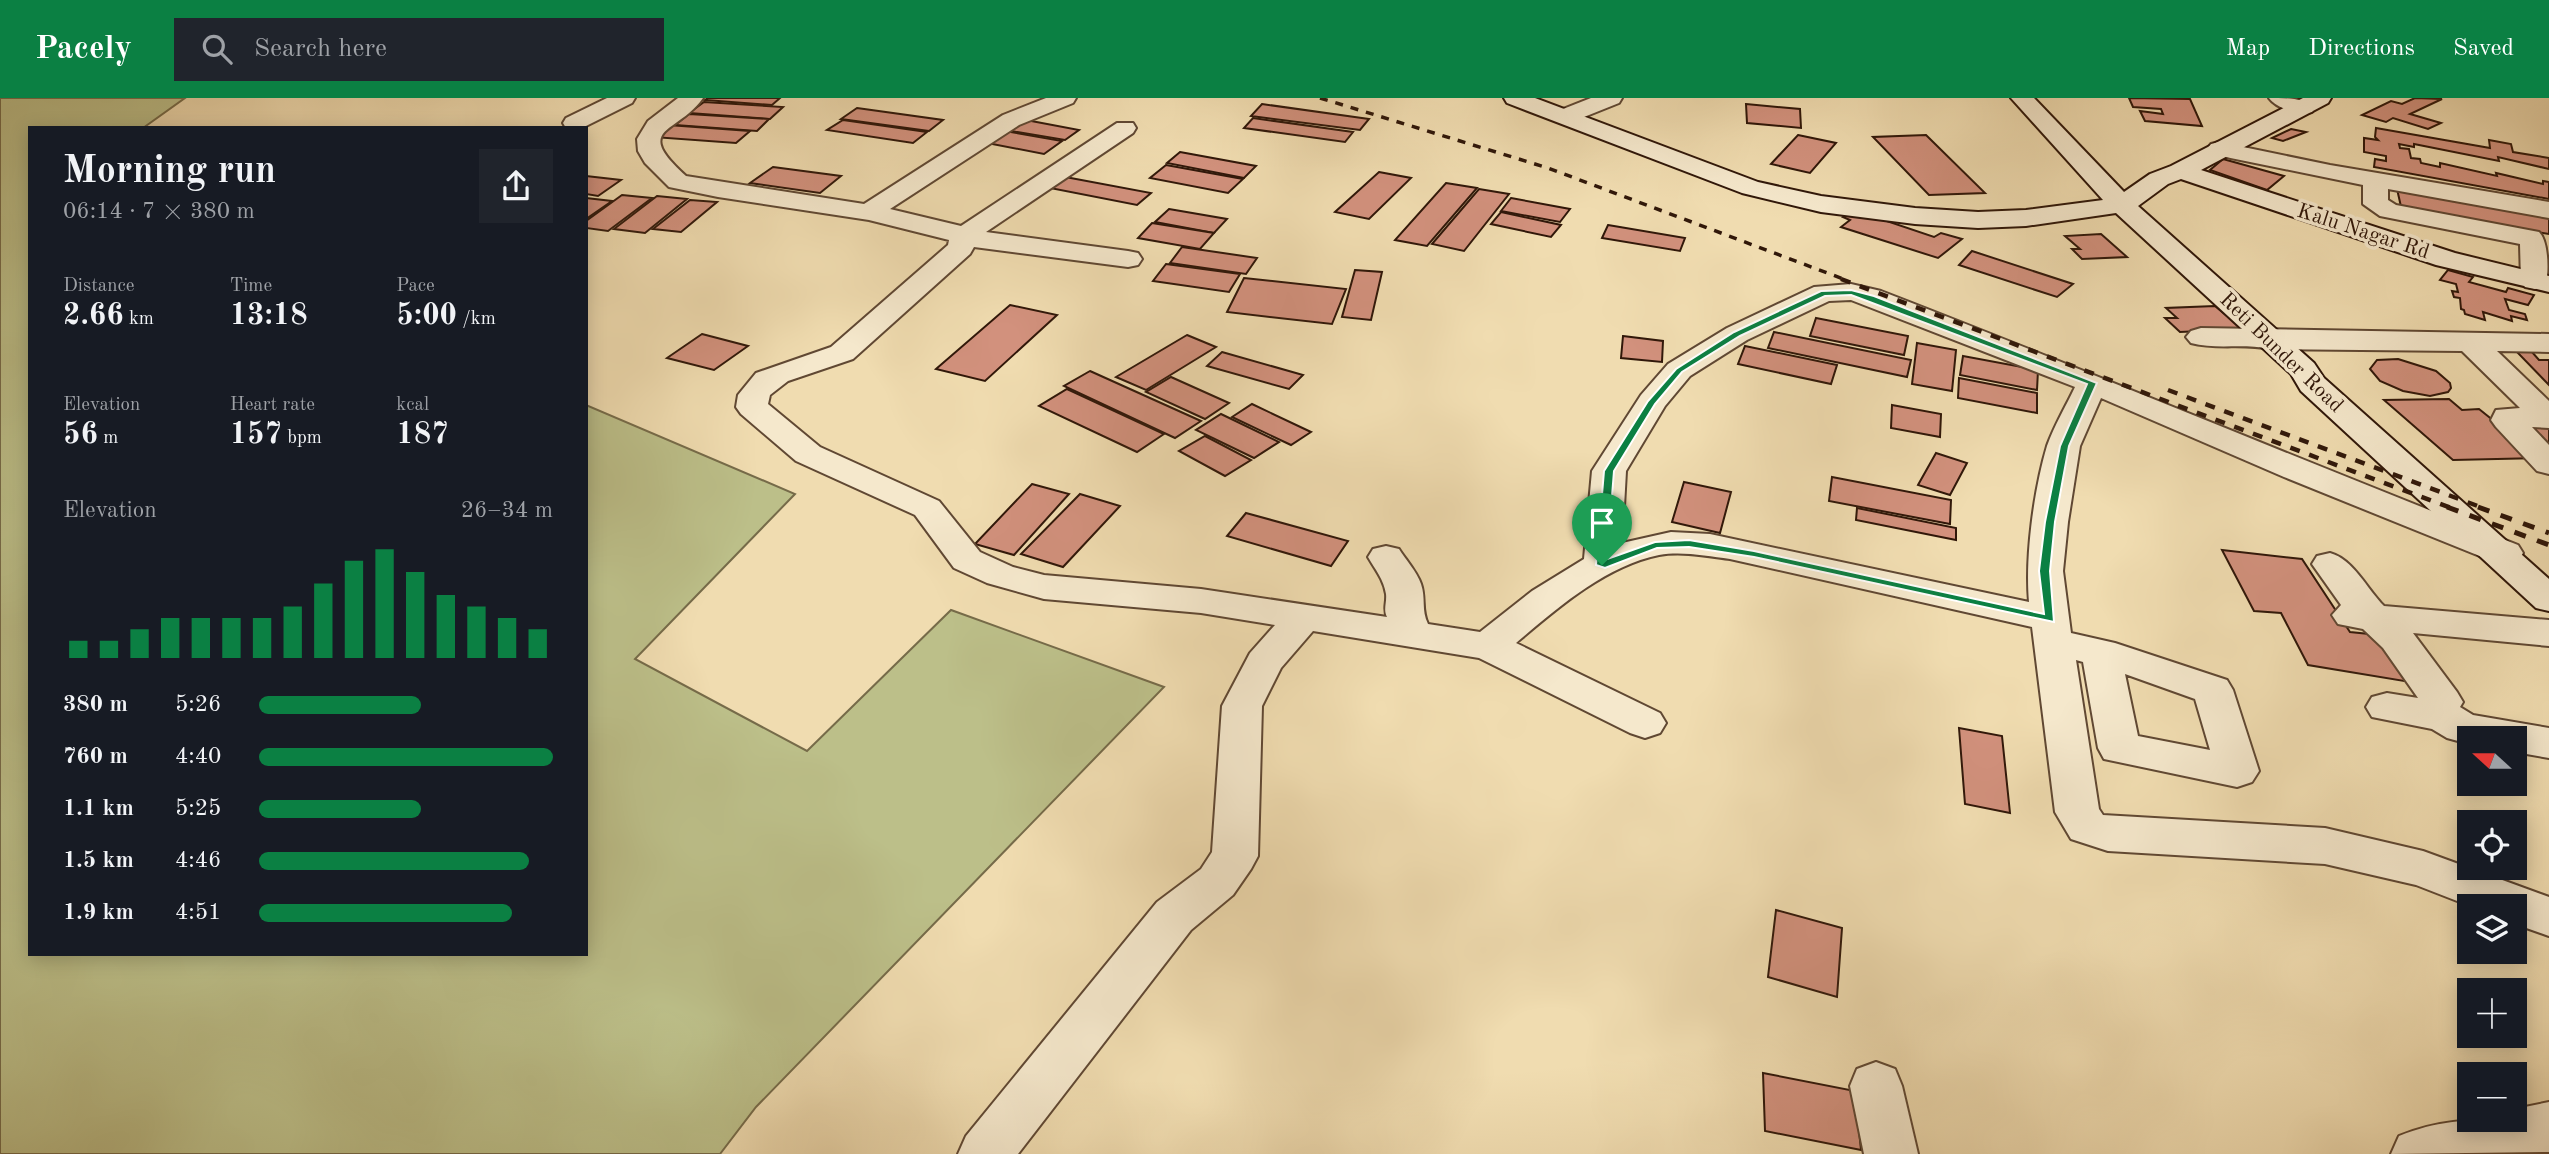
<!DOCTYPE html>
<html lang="en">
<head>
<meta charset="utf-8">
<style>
	body { margin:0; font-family:"Old Standard TT",serif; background:#20242c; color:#f1f3f6; height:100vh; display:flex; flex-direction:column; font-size:26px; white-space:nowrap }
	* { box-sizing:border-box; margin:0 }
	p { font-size:23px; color:#9ea1a6 }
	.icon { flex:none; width:38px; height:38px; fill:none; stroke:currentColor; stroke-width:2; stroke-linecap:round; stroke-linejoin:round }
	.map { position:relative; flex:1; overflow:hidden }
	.details { position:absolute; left:28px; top:28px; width:560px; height:830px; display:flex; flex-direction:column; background:#171b24; border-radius:0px; box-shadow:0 4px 18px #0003 }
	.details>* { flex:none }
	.needle { width:46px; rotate:291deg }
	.tools { position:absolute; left:2457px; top:628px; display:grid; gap:14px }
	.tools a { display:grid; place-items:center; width:70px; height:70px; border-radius:0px; background:#171b24; box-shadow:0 4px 18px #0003; font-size:35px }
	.pin { position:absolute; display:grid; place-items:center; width:60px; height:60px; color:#fff; margin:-72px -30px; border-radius:50% 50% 50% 0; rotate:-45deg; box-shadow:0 0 7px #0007 }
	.pin .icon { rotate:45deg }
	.round { display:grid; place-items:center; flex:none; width:74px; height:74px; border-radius:0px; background:#20242c }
	.headline { display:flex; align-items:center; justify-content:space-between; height:119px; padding:0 35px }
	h1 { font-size:38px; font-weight:600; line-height:52px }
	.metrics { display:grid; grid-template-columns:repeat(3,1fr); gap:10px; height:119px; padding:7px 35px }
	.metrics div { display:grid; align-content:center }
	.metrics b { font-size:30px; font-weight:600 }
	.metrics small { font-size:19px; font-weight:400 }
	.metrics p { font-size:19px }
	.chart { height:196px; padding:14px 35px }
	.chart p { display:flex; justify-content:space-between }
	.chart svg { width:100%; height:126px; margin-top:7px; stroke:#0b8043; stroke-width:6 }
	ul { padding:0 35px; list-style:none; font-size:23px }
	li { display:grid; grid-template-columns:112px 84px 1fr; align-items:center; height:52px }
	li i { height:18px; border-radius:9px; background:#0b8043 }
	header { display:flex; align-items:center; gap:42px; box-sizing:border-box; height:98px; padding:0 35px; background:#0b8043; color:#fff }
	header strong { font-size:33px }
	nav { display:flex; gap:38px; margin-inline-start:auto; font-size:24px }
	.search { width:490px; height:63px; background:#20242c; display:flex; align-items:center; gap:18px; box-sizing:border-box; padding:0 24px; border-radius:0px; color:#9ea1a6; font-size:26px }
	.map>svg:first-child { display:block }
</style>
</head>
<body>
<header>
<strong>Pacely</strong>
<div class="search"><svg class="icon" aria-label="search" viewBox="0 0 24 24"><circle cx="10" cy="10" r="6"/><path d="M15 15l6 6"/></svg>Search here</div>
<nav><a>Map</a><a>Directions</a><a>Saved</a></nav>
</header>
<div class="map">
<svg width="2549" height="1056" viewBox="0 0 2549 1056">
	<rect width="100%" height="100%" fill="#f0dcb0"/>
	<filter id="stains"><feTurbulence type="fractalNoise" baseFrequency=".00286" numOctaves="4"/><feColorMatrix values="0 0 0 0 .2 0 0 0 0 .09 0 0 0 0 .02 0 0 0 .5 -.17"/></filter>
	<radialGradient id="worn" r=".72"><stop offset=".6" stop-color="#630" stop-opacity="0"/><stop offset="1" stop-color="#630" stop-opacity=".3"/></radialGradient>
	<!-- green -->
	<polygon fill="#bcbf89" stroke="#766b49" stroke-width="2" points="0,0 185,0 143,30 30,30 30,856 586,856 586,307 795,396 635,561 807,653 951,512 1164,589 756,1009 720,1056 0,1056"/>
	<!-- building -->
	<g fill="#d2917d" stroke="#301709" stroke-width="2">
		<polygon points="708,0 780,0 772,7 705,2"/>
		<polygon points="2129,0 2190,1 2202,28 2145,23 2140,13 2163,16 2161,11 2133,9"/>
		<polygon points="2415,0 2442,1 2410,16 2441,25 2428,31 2393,20 2386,24 2362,17 2391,3 2402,6"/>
		<polygon points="704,4 783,9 770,21 689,15"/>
		<polygon points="1262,6 1369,21 1360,32 1251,18"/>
		<polygon points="1746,6 1800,11 1801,30 1747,25"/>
		<polygon points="857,10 943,22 929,33 841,21"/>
		<polygon points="689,16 769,21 757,33 675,27"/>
		<polygon points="1253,20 1353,34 1345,44 1244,30"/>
		<polygon points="843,22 927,34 913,45 827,32"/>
		<polygon points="1026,22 1079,32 1065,42 1011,33"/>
		<polygon points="668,27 750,33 736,45 653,39"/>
		<polygon points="2376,30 2490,50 2489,42 2511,46 2513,54 2549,60 2549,71 2498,59 2499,63 2414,46 2414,49 2399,46 2400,50 2409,51 2411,60 2420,61 2421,65 2440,69 2440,65 2497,78 2496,75 2543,86 2543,83 2549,84 2549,101 2374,69 2375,61 2386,63 2386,58 2364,54 2364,40 2378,42 2375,39"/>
		<polygon points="2291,31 2306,34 2283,43 2272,40"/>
		<polygon points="1005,33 1062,43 1044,56 987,45"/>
		<polygon points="1798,37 1836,45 1810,75 1771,66"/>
		<polygon points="1926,37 1985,95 1929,97 1873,39"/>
		<polygon points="1180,54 1256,68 1244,80 1167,65"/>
		<polygon points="2223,61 2284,78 2267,92 2210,72"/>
		<polygon points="1166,67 1243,81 1228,95 1150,80"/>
		<polygon points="773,69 841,78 820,95 750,85"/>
		<polygon points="1379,74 1411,80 1369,121 1335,114"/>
		<polygon points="586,78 621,82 598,98 586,96"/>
		<polygon points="1060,78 1151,95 1137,107 1045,89"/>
		<polygon points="1446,85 1477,90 1427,148 1395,142"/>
		<polygon points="1479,91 1509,96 1464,153 1432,146"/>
		<polygon points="2397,91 2549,113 2549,136 2537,134 2539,136 2402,113"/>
		<polygon points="622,97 652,100 608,133 586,130 586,123"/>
		<polygon points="657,98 687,101 645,135 614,131"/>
		<polygon points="586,100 612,103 586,121"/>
		<polygon points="1511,100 1570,111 1560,124 1501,113"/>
		<polygon points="690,102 717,104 681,134 653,131"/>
		<polygon points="1169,111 1227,121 1214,135 1155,124"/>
		<polygon points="1854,112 1934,139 1941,135 1962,141 1938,160 1841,129 1850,122 1843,119"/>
		<polygon points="1501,114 1561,127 1551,139 1491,126"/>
		<polygon points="1152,125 1214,135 1200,151 1138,140"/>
		<polygon points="1608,127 1685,140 1680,153 1602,140"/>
		<polygon points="2101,136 2127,159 2082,161 2072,151 2080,151 2065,138"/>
		<polygon points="1182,149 1257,160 1246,176 1170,165"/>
		<polygon points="1972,153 2073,186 2057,199 1959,167"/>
		<polygon points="1166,166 1240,176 1229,194 1153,183"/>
		<polygon points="1355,172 1382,174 1371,222 1342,219"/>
		<polygon points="2448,172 2473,179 2469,184 2506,194 2508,190 2534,197 2528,207 2505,201 2509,212 2525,216 2527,222 2511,218 2512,223 2483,214 2485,222 2465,216 2464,212 2461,211 2460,200 2454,199 2452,193 2458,194 2456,186 2440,182"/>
		<polygon points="1244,180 1346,191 1332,226 1227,214"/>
		<polygon points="1010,207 1057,217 985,283 936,271"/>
		<polygon points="2215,208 2243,231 2180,234 2165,220 2177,220 2166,210"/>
		<polygon points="1816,220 1908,238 1904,257 1810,238"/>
		<polygon points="1774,234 1911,262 1907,279 1768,250"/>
		<polygon points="702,236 748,248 714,272 667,260"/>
		<polygon points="1187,237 1216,249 1146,292 1116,279"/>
		<polygon points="1623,238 1663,243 1662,264 1621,260"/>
		<polygon points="1917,245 1956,252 1952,293 1912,286"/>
		<polygon points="1745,248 1837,267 1831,286 1738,266"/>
		<polygon points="2516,253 2532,254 2539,262 2549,262 2549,287"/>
		<polygon points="1222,254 1303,277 1289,291 1207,268"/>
		<polygon points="1963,258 2038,272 2037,292 1960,277"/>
		<polygon points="2398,261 2436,273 2450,285 2451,290 2448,294 2430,298 2403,293 2380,283 2370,271 2377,262"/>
		<polygon points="1090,273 1201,323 1175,340 1064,288"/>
		<polygon points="1171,279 1229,305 1205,321 1146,294"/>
		<polygon points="1959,280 2037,295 2037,315 1958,300"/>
		<polygon points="1067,291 1164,336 1137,354 1039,308"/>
		<polygon points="2449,301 2462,312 2479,311 2540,360 2453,362 2384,302"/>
		<polygon points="1252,306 1311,334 1291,347 1232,319"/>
		<polygon points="1892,307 1941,316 1940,339 1891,330"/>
		<polygon points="1221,316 1279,344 1254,360 1196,332"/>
		<polygon points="2515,321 2549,323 2549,356"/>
		<polygon points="1205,338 1251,362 1225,378 1179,353"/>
		<polygon points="1936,355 1967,365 1950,397 1918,387"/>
		<polygon points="1832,379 1951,402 1950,426 1829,403"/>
		<polygon points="1684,384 1731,394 1720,435 1672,424"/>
		<polygon points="1032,386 1069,396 1014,457 975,446"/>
		<polygon points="1080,396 1120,408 1063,469 1021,456"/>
		<polygon points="1857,410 1956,430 1956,442 1856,422"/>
		<polygon points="1246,415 1348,443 1331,468 1227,438"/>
		<polygon points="2222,452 2302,461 2350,534 2379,537 2410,584 2308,567 2281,515 2254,513"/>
		<polygon points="1959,630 2002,638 2010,715 1965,706"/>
		<polygon points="1776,812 1842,830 1837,899 1768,879"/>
		<polygon points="1763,975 1855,993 1861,1052 1765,1033"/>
	</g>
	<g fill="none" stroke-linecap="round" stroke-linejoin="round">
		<defs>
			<g id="street">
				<polygon points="607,0 635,0 632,5 582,30 566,30 563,25 566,20"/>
				<path d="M678,0H703C678,36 631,29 686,78L864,106L1003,17L1046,0H1076L1073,5L1019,27L890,111L961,128L1117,25H1133L1136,30L1133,35L986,134L1128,153L1138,155L1142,161L1138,167L1128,169L974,149L970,156L853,261L788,283L770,297L768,306L820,349L939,403L980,454L1013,469L1044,477L1201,491L1387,519C1383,511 1387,505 1386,496C1384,482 1375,471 1368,459L1373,451L1386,448L1399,451C1406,462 1417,474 1421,486C1426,500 1421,512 1428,526L1480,534L1532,493L1584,461L1592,373L1641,297L1668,266L1727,230L1814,189L1851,186L1881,193C2094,275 2305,364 2518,447L2523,455L2518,463L2505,466L2492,463L2284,379L2101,300L2080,348L2068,424L2063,473L2071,535L2115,545L2227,582L2233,592L2259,673L2252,684L2237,689L2104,661L2098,650L2083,564L2076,562L2099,711L2103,717L2325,730L2423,753L2549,799V838L2515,826V808H2470L2416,787L2325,766L2108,753L2071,741L2055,714L2032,529L1730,461C1707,458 1682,453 1659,457C1605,468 1556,511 1516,545L1660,615L1666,625L1660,635L1645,640L1630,635L1479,560L1313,533L1281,570L1262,608L1258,758L1251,771L1233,797L1191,832L1018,1056H958L966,1038L1157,804L1201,771L1212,754L1222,608L1250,555L1275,527L1201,515L1044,501L987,485L954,470L915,417L796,363L741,316L736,309L738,297L756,275L831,249L948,147L949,142L869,122L718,99L669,89L645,65L638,53L637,41L648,23ZM1851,202L2075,289C2066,308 2054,328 2047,348C2034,392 2025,458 2029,504L1710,436L1671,434L1622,445L1626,373L1665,308L1690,278L1747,242L1829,203ZM2125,576L2195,601L2210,652L2138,638Z"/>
				<polygon points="1591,0 1622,0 1619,5 1574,23 1558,23 1555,18 1558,13"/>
				<path d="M2269,0C2284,0 2305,0 2315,9L2312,14C2299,17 2277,11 2269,0Z"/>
				<path d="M2219,44L2330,67L2549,104V120L2388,91V102L2396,107L2539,134C2549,144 2549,177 2545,189L2535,191L2525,189L2521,183L2520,146L2380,118L2363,106V87L2211,56L2207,51L2211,46Z"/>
				<path d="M2201,230L2549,236V254L2497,253L2549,303V330L2532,329L2549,347V376L2537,373L2496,329L2491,322L2496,312L2520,310L2462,253L2269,251C2244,245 2216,252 2191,245L2186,239L2191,233Z"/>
				<path d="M2330,455C2353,461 2367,491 2384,508L2549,522V548L2413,535L2457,594L2463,604L2460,609L2473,617L2549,630V660L2515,654V640H2469V646L2447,640L2432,631L2372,619L2366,609L2372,599L2387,595L2418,600L2383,550L2363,531L2338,526L2332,517L2341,507L2312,466L2317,458Z"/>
				<polygon points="1876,964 1895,971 1902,988 1918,1056 1864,1056 1850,988 1857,971"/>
				<path d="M2549,1004V1054L2391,1056L2399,1038C2441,1021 2471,1022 2515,1022V1011Z"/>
			</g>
			<polygon id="secondary" points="1504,0 1535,0 1758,84 1821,98 1915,110 1978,114 2026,112 2103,102 2011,0 2034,0 2124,94 2150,76 2171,68 2303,0 2331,0 2328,5 2201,72 2455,155 2549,178 2549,194 2436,167 2181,81 2168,86 2138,108 2314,265 2324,280 2549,481 2549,513 2536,510 2301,293 2291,276 2116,115 2026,128 1978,130 1915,126 1821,114 1742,95 1507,5"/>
		</defs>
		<!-- street casing -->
		<use href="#street" stroke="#604833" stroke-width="4"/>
		<!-- secondary casing -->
		<use href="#secondary" stroke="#301709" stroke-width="4"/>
		<!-- street -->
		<use href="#street" fill="#f5e8cc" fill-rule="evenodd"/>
		<!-- secondary -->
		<use href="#secondary" fill="#f5e8cc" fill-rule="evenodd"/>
		<!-- rail-far2 -->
		<polyline stroke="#301709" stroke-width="3.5" stroke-dasharray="8 8" stroke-linecap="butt" points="1320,0 1548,70 1846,182"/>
		<!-- rail-far1 -->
		<g stroke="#301709" stroke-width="4.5" stroke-dasharray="10 10" stroke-linecap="butt">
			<polyline points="1841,181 2451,410"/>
			<polyline points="2168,292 2483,410"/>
		</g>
		<!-- rail -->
		<g stroke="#301709" stroke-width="5" stroke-dasharray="12 12" stroke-linecap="butt">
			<polyline points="2447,409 2549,447"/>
			<polyline points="2478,409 2549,435"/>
		</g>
	</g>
	<!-- route -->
	<path fill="#0b8043" stroke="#fff" stroke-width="2" fill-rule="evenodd" d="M1851,192L1874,198L2097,285L2069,348L2055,424L2050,473L2054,524L1754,459L1689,449L1657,450L1605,470L1596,467L1604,373L1648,303L1676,271L1734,234L1821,193ZM1851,197L2087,286L2060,348L2045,424L2039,473L2044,516L1754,453L1689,442L1655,444L1607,461L1614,373L1655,306L1682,274L1740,238L1825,198Z"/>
	<g text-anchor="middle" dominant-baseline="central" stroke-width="7" stroke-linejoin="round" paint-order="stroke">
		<!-- far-street labels -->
		<g font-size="21" fill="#301709" stroke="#f5e8cc">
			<text transform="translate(2363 134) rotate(18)">Kalu Nagar Rd</text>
			<text transform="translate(2281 255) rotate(44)">Reti Bunder Road</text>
		</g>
	</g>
	<rect width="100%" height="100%" filter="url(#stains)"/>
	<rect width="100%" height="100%" fill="url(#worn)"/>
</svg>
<div class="tools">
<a><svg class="needle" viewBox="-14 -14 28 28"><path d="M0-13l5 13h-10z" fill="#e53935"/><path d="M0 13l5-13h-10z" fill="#9ea1a6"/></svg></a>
<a><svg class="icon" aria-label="locate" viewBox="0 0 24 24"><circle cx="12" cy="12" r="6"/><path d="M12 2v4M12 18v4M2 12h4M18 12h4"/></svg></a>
<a><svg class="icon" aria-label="layers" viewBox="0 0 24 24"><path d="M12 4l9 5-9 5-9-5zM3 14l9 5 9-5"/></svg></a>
<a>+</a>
<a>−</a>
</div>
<div class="pin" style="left:1602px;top:467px;background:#1e9e55"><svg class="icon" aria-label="arrive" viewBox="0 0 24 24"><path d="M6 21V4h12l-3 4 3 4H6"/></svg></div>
<section class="details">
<div class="headline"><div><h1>Morning run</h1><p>06:14 · 7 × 380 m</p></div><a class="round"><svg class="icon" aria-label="share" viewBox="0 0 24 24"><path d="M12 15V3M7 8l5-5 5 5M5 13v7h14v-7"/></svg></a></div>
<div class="metrics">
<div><p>Distance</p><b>2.66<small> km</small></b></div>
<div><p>Time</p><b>13:18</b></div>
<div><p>Pace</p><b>5:00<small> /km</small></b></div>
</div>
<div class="metrics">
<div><p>Elevation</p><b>56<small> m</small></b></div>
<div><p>Heart rate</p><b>157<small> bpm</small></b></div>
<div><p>kcal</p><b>187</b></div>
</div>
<div class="chart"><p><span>Elevation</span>26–34 m</p>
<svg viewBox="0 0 160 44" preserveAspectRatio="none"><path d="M5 44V38M15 44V38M25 44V34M35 44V30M45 44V30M55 44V30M65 44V30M75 44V26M85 44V18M95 44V10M105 44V6M115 44V14M125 44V22M135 44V26M145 44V30M155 44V34"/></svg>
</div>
<ul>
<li><b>380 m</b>5:26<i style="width:55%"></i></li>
<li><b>760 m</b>4:40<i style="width:100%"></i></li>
<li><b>1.1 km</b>5:25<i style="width:55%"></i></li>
<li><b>1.5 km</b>4:46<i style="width:92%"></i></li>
<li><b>1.9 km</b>4:51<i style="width:86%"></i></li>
</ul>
</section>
</div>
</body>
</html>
